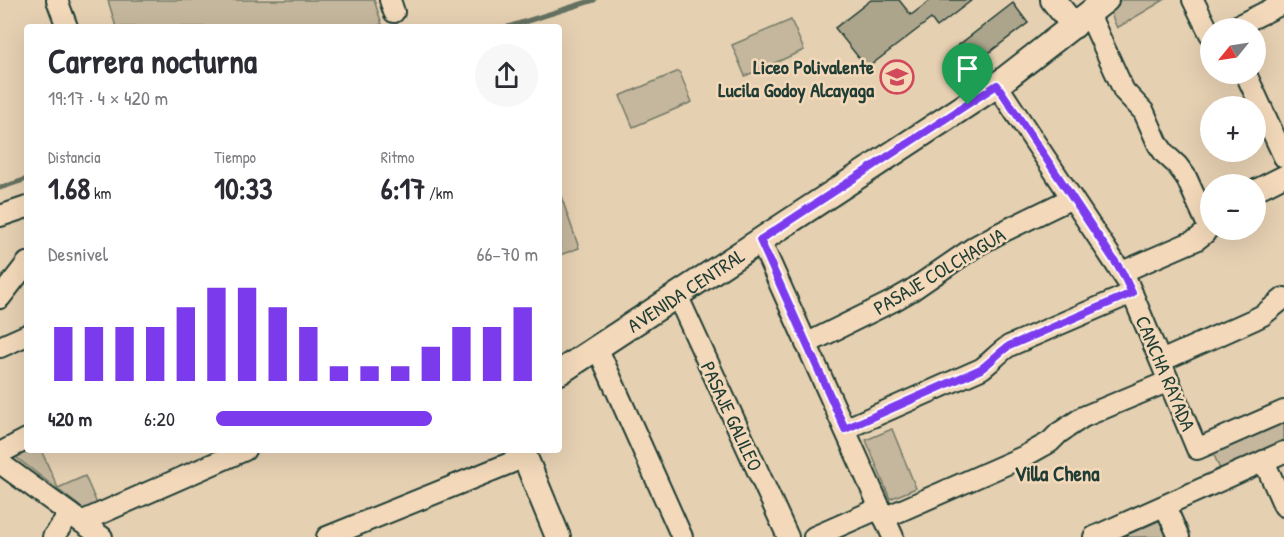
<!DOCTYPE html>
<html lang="es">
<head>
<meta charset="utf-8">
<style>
	body { margin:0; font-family:"Patrick Hand",sans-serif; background:#f7f7f7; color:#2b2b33; height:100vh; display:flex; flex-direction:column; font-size:22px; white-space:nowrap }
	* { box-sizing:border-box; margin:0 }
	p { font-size:20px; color:#7c7c81 }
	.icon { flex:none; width:33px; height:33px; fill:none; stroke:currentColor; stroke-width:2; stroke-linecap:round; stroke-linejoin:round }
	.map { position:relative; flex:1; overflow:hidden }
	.drawer { position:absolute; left:24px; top:24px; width:538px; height:429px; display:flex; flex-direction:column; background:#fff; border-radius:6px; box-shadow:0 6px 24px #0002 }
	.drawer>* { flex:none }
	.needle { width:39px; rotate:240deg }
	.fabs { position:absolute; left:1200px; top:18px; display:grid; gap:12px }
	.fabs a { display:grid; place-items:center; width:66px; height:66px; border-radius:50%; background:#fff; box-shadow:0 6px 24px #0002; font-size:30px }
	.pin { position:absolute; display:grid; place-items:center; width:51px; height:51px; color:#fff; margin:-62px -26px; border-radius:50% 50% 50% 0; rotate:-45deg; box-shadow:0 0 6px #0007 }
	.pin .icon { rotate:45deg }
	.round { display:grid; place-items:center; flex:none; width:63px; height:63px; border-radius:32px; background:#f7f7f7 }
	.headline { display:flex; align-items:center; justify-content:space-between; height:102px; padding:0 24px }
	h1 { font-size:33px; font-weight:700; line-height:45px }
	.stats { display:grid; grid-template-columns:repeat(3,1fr); gap:9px; height:102px; padding:6px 24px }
	.stats div { display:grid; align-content:center }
	.stats b { font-size:30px; font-weight:700 }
	.stats small { font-size:16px; font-weight:400 }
	.stats p { font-size:16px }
	.chart { height:168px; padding:12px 24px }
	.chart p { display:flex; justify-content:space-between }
	.chart svg { width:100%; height:108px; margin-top:6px; stroke:#7c3aed; stroke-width:6 }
	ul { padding:0 24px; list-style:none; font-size:20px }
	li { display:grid; grid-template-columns:96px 72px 1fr; align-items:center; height:45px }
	li i { height:15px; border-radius:8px; background:#7c3aed }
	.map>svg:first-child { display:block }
</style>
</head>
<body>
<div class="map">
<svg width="1284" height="537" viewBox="0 0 1284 537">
	<rect width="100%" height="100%" fill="#e6d0b2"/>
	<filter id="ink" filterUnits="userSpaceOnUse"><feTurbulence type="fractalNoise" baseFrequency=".0167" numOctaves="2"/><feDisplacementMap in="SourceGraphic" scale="12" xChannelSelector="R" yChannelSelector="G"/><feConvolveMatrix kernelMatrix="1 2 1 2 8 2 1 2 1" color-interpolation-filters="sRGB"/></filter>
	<g filter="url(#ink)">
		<!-- green -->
		<g fill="#c5b79d" stroke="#727a68" stroke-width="1.5">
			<polygon points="108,0 374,0 382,24 373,27 116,27"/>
			<polygon points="1119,0 1164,0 1117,28 1109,9"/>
			<polygon points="791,20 804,50 745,76 732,45"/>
			<polygon points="679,71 692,102 633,127 620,96"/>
			<polygon points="560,193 579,248 560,255"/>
			<polygon points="1284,419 1284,444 1221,472 1212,450"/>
			<polygon points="892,429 916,488 890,499 866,440"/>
			<polygon points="27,449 27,450 41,450 58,488 85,476 98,506 86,511 13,455"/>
			<polygon points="1161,520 1172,537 1122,537"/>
		</g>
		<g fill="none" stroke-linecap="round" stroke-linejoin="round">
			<!-- stream -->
			<g stroke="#657161" stroke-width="5">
				<polyline points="508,27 594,0"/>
				<polyline points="0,188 27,179"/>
			</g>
		</g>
		<!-- building -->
		<g fill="#aca58c" stroke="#1f3d34" stroke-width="1.5">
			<polygon points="871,0 899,0 911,15 931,0 972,0 937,27 931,19 867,68 835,28"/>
			<polygon points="1013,3 1028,23 966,70 951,51"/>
		</g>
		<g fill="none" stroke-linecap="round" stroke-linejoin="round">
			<defs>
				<g id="minor">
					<polyline points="57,0 67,27"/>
					<polyline points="390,0 394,12"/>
					<polyline points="1193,0 1210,34"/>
					<polyline points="1089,14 1124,91 1144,112 1158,144 1165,154 1177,165 1186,177 1209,228"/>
					<polyline points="1233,28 1284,3"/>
					<polyline points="1246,74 1284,157"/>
					<polyline points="997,85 1127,281 1197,449 1284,411"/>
					<polyline points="1256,190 1284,176"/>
					<polyline points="0,216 27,207"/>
					<polyline points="760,240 893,537"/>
					<polyline points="1122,272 1196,240 1205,233 1210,224"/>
					<polyline points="677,295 788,537"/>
					<polyline points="0,298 27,263"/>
					<polyline points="806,344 893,301 912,290 976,246 998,234 1072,198"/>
					<polyline points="0,347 27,335"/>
					<polyline points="597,347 682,537"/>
					<polyline points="1161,361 1255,319 1263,315 1284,298"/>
					<path d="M845,429L981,369C991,362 998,353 1009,346L1132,293"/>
					<polyline points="0,453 27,439"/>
					<polyline points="1264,461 1284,506"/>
					<polyline points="0,463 102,537"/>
					<polyline points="1165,506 1179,537"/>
					<polyline points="884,518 1025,456 1050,442 1059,433 1083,417 1169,381"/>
					<polyline points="81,522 245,450"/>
					<polyline points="53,537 70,514"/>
					<polyline points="327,537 525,457"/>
					<polyline points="814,537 880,508"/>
					<polyline points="1094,537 1284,452"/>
				</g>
				<g id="tertiary">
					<polyline points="1053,0 1074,26"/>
					<path id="s1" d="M560,372L997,85L1106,0"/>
					<polyline points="524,450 525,457 558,537"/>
				</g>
			</defs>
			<!-- minor casing -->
			<use href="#minor" stroke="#1f3d34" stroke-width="24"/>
			<!-- tertiary casing -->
			<use href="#tertiary" stroke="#1f3d34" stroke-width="28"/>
			<!-- minor -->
			<use href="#minor" stroke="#f3d9ba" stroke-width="20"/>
			<!-- tertiary -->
			<use href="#tertiary" stroke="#f3d9ba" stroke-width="24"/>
		</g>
	</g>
	<g fill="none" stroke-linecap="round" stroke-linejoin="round" filter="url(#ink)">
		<defs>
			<path id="route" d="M997,85L1122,272L1132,293L1009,346C998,353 991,362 981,369L845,429L760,240Z"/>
		</defs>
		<!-- route casing -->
		<use href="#route" stroke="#fff" stroke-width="12"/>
		<!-- route -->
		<use href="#route" stroke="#7c3aed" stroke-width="8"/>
	</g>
	<!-- icons -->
	<defs>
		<symbol id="school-ring" viewBox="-11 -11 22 22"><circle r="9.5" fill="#f3d9ba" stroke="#d1495b" stroke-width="1.5"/><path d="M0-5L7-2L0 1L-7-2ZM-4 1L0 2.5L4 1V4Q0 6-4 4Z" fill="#d1495b"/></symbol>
	</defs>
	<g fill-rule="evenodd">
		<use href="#school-ring" x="878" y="58" width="38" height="38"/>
	</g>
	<g text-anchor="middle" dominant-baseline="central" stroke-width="5" stroke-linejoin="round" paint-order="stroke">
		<!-- poi labels -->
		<g font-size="20" font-weight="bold" fill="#1f3d34" stroke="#f3d9ba" text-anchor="end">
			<text x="874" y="66">Liceo Polivalente<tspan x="874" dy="23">Lucila Godoy Alcayaga</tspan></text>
		</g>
		<!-- street labels -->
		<g font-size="20" fill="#1f3d34" stroke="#f3d9ba">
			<text transform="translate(939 271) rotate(-31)">PASAJE COLCHAGUA</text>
			<text stroke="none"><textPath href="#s1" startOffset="150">AVENIDA CENTRAL</textPath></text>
			<text transform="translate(1166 373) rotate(67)">CANCHA RAYADA</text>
			<text transform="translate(732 416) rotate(65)">PASAJE GALILEO</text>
		</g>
		<!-- neighbourhood labels -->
		<g font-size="21" font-weight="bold" fill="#1f3d34" stroke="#f3d9ba">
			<text x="1057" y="473">Villa Chena</text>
		</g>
	</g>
</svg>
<div class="fabs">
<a><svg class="needle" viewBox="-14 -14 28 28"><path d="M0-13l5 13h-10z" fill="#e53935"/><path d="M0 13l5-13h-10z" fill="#7c7c81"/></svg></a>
<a>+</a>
<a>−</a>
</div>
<div class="pin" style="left:968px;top:105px;background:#1e9e55"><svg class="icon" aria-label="arrive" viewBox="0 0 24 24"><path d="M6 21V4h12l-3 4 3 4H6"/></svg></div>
<section class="drawer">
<div class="headline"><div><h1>Carrera nocturna</h1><p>19:17 · 4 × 420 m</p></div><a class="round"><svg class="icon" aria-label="share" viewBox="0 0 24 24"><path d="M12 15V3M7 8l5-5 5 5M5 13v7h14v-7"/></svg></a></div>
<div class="stats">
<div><p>Distancia</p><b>1.68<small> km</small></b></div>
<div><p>Tiempo</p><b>10:33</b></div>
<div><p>Ritmo</p><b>6:17<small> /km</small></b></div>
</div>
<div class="chart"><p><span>Desnivel</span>66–70 m</p>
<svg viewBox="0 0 160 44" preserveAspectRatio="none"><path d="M5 44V22M15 44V22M25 44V22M35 44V22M45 44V14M55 44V6M65 44V6M75 44V14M85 44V22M95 44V38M105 44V38M115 44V38M125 44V30M135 44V22M145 44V22M155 44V14"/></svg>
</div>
<ul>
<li><b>420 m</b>6:20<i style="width:67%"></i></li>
</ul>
</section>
</div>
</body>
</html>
